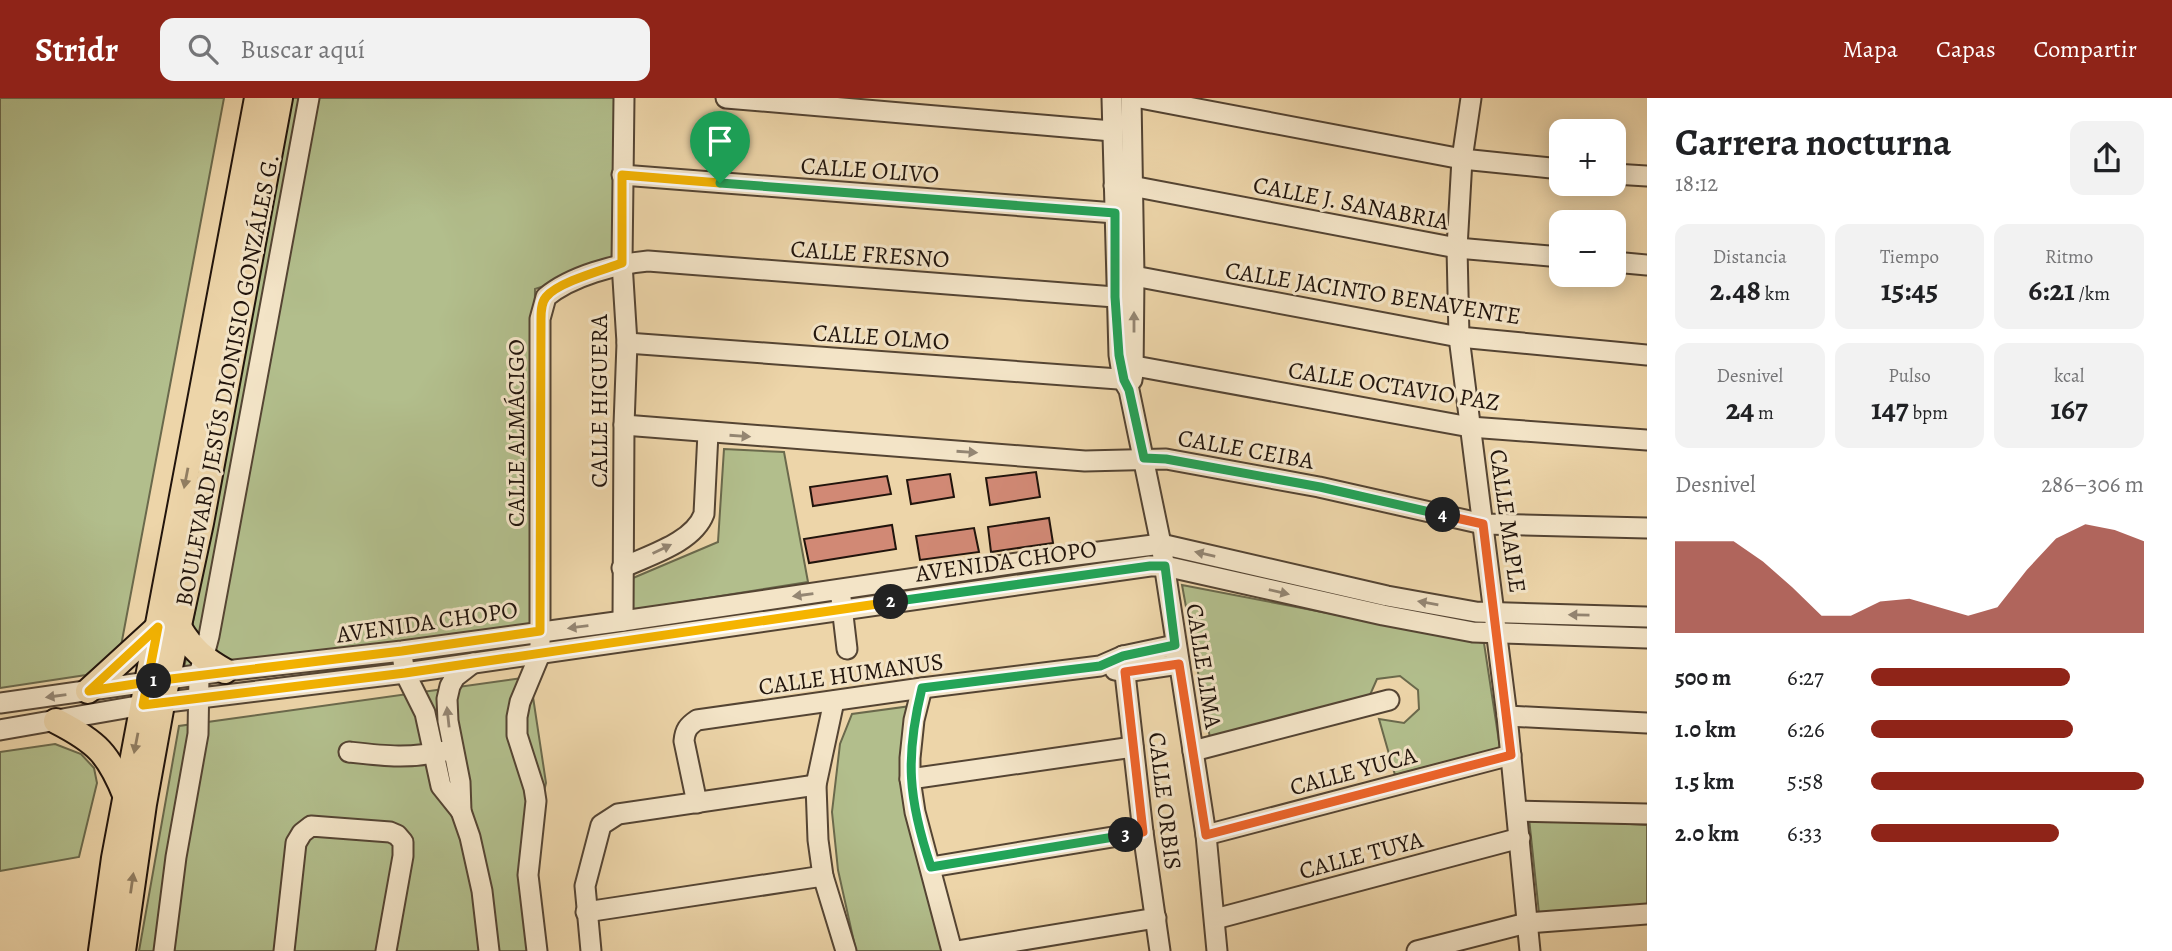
<!DOCTYPE html>
<html lang="es">
<head>
<meta charset="utf-8">
<style>
	body { margin:0; font-family:Alegreya,serif; background:#f2f2f2; color:#202124; height:100vh; display:flex; flex-direction:column; font-size:26px; white-space:nowrap }
	* { box-sizing:border-box; margin:0 }
	p { font-size:23px; color:#757577 }
	.icon { flex:none; width:38px; height:38px; fill:none; stroke:currentColor; stroke-width:2; stroke-linecap:round; stroke-linejoin:round }
	.map { position:relative; flex:1; overflow:hidden }
	.details { display:flex; flex-direction:column; background:#fff; width:525px }
	.details>* { flex:none }
	.fabs { position:absolute; left:1549px; top:21px; display:grid; gap:14px }
	.fabs a { display:grid; place-items:center; width:77px; height:77px; border-radius:14px; background:#fff; box-shadow:0 4px 18px #0003; font-size:35px }
	.pin { position:absolute; display:grid; place-items:center; width:60px; height:60px; color:#fff; margin:-72px -30px; border-radius:50% 50% 50% 0; rotate:-45deg; box-shadow:0 0 7px #0007 }
	.pin .icon { rotate:45deg }
	.km { position:absolute; width:35px; height:35px; margin:-18px; border-radius:50%; background:#222; color:#fff; font-size:19px; line-height:35px; text-align:center }
	.round { display:grid; place-items:center; flex:none; width:74px; height:74px; border-radius:14px; background:#f2f2f2 }
	.headline { display:flex; align-items:center; justify-content:space-between; height:119px; padding:0 28px }
	h1 { font-size:38px; font-weight:700; line-height:52px }
	.metrics { display:grid; grid-template-columns:repeat(3,1fr); gap:10px; height:119px; padding:7px 28px }
	.metrics div { display:grid; align-content:center; border-radius:14px; background:#f2f2f2; text-align:center }
	.metrics b { font-size:30px; font-weight:700 }
	.metrics small { font-size:19px; font-weight:400 }
	.metrics p { font-size:19px }
	.chart { height:196px; padding:14px 28px }
	.chart p { display:flex; justify-content:space-between }
	.chart svg { width:100%; height:126px; margin-top:7px; fill:#8f2418; opacity:.7 }
	ul { padding:0 28px; list-style:none; font-size:23px }
	li { display:grid; grid-template-columns:112px 84px 1fr; align-items:center; height:52px }
	li i { height:18px; border-radius:9px; background:#8f2418 }
	header { display:flex; align-items:center; gap:42px; box-sizing:border-box; height:98px; padding:0 35px; background:#8f2418; color:#fff }
	header strong { font-size:33px }
	nav { display:flex; gap:38px; margin-inline-start:auto; font-size:24px }
	.search { width:490px; height:63px; background:#f2f2f2; display:flex; align-items:center; gap:18px; box-sizing:border-box; padding:0 24px; border-radius:14px; color:#757577; font-size:26px }
	main { display:flex; flex:1; min-height:0 }
	.map>svg:first-child { display:block }
</style>
</head>
<body>
<header>
<strong>Stridr</strong>
<div class="search"><svg class="icon" aria-label="search" viewBox="0 0 24 24"><circle cx="10" cy="10" r="6"/><path d="M15 15l6 6"/></svg>Buscar aquí</div>
<nav><a>Mapa</a><a>Capas</a><a>Compartir</a></nav>
</header>
<main>
<div class="map">
<svg width="1647" height="853" viewBox="0 0 1647 853">
	<rect width="100%" height="100%" fill="#edd5a9"/>
	<filter id="stains"><feTurbulence type="fractalNoise" baseFrequency=".00286" numOctaves="4"/><feColorMatrix values="0 0 0 0 .2 0 0 0 0 .09 0 0 0 0 .02 0 0 0 .5 -.17"/></filter>
	<radialGradient id="worn" r=".72"><stop offset=".6" stop-color="#630" stop-opacity="0"/><stop offset="1" stop-color="#630" stop-opacity=".3"/></radialGradient>
	<!-- green -->
	<g fill="#b2be8c" stroke="#6a694c" stroke-width="2">
		<polygon points="0,0 224,0 121,548 86,577 0,590"/>
		<polygon points="292,0 624,0 615,165 535,191 531,530 183,576"/>
		<polygon points="724,351 784,354 808,484 633,512 633,480 718,444"/>
		<polygon points="1129,460 1131,468 864,503 863,495"/>
		<polygon points="1182,487 1484,545 1500,650 1395,677 1379,621 1404,625 1419,611 1418,592 1400,578 1377,581 1370,597 1210,640"/>
		<polygon points="829,500 830,508 570,546 569,539"/>
		<polygon points="517,547 518,554 208,590"/>
		<polygon points="530,579 546,685 526,768 535,853 139,853 179,628"/>
		<polygon points="911,608 904,679 943,853 856,853 838,772 832,714 840,646 852,616"/>
		<polygon points="55,646 81,656 94,670 97,685 79,759 0,773 0,654"/>
		<polygon points="1529,720 1647,727 1647,808 1539,815"/>
	</g>
	<!-- building -->
	<g fill="#d18975" stroke="#21140c" stroke-width="2">
		<polygon points="1036,374 1040,399 990,407 986,380"/>
		<polygon points="950,376 954,399 911,406 907,382"/>
		<polygon points="887,378 891,396 813,408 810,389"/>
		<polygon points="1049,420 1053,445 991,454 988,429"/>
		<polygon points="892,427 896,451 809,465 804,441"/>
		<polygon points="974,430 979,454 920,462 916,438"/>
	</g>
	<g fill="none" stroke-linecap="round" stroke-linejoin="round">
		<defs>
			<g id="minor">
				<polyline points="726,0 1112,33"/>
				<polyline points="1112,0 1119,257 1123,282 1129,292 1161,446 1206,737 1217,853"/>
				<polyline points="1131,0 1134,178 1133,277"/>
				<polyline points="1140,0 1462,61 1561,71"/>
				<polyline points="1471,0 1462,61 1457,150 1459,239 1507,618 1530,853"/>
				<polyline points="1614,76 1647,78"/>
				<polyline points="622,77 1115,115"/>
				<polyline points="1114,88 1142,90 1457,150 1561,159"/>
				<polyline points="1614,164 1647,167"/>
				<polyline points="1134,178 1459,239 1647,257"/>
				<polyline points="627,245 1132,282"/>
				<polyline points="1135,268 1470,329 1647,342"/>
				<polyline points="624,327 1085,363 1166,361 1319,389 1483,426 1647,430"/>
				<path d="M622,470C649,457 693,445 704,416L708,335"/>
				<polyline points="841,500 847,551"/>
				<polyline points="623,523 624,327 627,245 622,165 624,0"/>
				<polyline points="1123,558 1143,734 1160,853"/>
				<polyline points="403,563 405,575 425,615 441,688 461,713"/>
				<polyline points="473,565 455,579 450,588 447,601 448,623 460,684 461,713 470,739 482,793 489,853"/>
				<polyline points="1115,572 1125,574 1179,566"/>
				<polyline points="922,590 914,622 910,660 910,681 915,714 952,853"/>
				<polyline points="834,603 816,687 818,742 823,778 846,853"/>
				<polyline points="0,605 225,573 402,553 623,523 1045,461 1161,446 1387,498 1476,514 1647,519"/>
				<polyline points="1507,618 1647,625"/>
				<polyline points="0,632 143,607 405,575 1150,468 1165,468 1383,517 1473,534 1647,540"/>
				<polyline points="1193,653 1389,602"/>
				<path d="M349,654C385,658 409,661 445,653"/>
				<polyline points="910,681 1133,649"/>
				<path d="M697,705L684,643C685,632 688,628 697,622L922,590L1100,568L1123,558L1175,547"/>
				<polyline points="1518,713 1647,716"/>
				<polyline points="1206,737 1511,657"/>
				<polyline points="931,769 1143,734"/>
				<polyline points="586,814 823,778"/>
				<polyline points="1215,821 1520,740"/>
				<polyline points="164,853 176,759 198,636 199,577 209,538 309,0"/>
				<polyline points="284,853 296,745 302,735 311,728 390,734 397,737 403,744 403,758 386,853"/>
				<path d="M537,853L528,777L536,703L534,690L517,637V619L520,604L540,556V221L546,199C571,178 616,166 648,163L1115,199"/>
				<polyline points="591,853 585,788 601,727 618,716 816,687"/>
				<polyline points="957,853 1156,820"/>
				<polyline points="1417,853 1527,825 1647,816"/>
			</g>
			<g id="major">
				<path d="M180,531C192,551 205,562 225,573"/>
				<polyline points="88,593 158,529"/>
				<path d="M56,623C97,644 109,656 126,699"/>
				<polyline points="101,853 114,760 257,0"/>
				<polyline points="123,853 144,706 162,606 201,425 280,0"/>
			</g>
		</defs>
		<!-- minor casing -->
		<use href="#minor" stroke="#544433" stroke-width="23"/>
		<!-- major casing -->
		<use href="#major" stroke="#21140c" stroke-width="28"/>
		<!-- minor -->
		<use href="#minor" stroke="#f3e4c7" stroke-width="19"/>
		<!-- major -->
		<use href="#major" stroke="#edd5a9" stroke-width="24"/>
	</g>
	<!-- one-way arrows -->
	<defs><path id="oneway-solid" d="M-6-.8H1V-3.2L6.5 0L1 3.2V.8H-6Z" transform="scale(1.75)"/></defs>
	<g fill="#948673">
		<use href="#oneway-solid" transform="translate(1134 224) rotate(-90)"/>
		<use href="#oneway-solid" transform="translate(740 338) rotate(4)"/>
		<use href="#oneway-solid" transform="translate(967 354) rotate(4)"/>
		<use href="#oneway-solid" transform="translate(662 451) rotate(-26)"/>
		<use href="#oneway-solid" transform="translate(1205 456) rotate(-167)"/>
		<use href="#oneway-solid" transform="translate(1279 494) rotate(13)"/>
		<use href="#oneway-solid" transform="translate(803 497) rotate(172)"/>
		<use href="#oneway-solid" transform="translate(1428 505) rotate(-170)"/>
		<use href="#oneway-solid" transform="translate(1579 517) rotate(-179)"/>
		<use href="#oneway-solid" transform="translate(578 529) rotate(173)"/>
		<use href="#oneway-solid" transform="translate(56 598) rotate(172)"/>
		<use href="#oneway-solid" transform="translate(448 619) rotate(-96)"/>
	</g>
	<g fill="#917e62">
		<use href="#oneway-solid" transform="translate(186 380) rotate(101)"/>
		<use href="#oneway-solid" transform="translate(136 645) rotate(101)"/>
		<use href="#oneway-solid" transform="translate(132 785) rotate(-82)"/>
	</g>
	<g fill="none" stroke-linecap="round" stroke-linejoin="round">
		<defs>
			<path id="split-1" d="M154,583L402,553L540,533L541,221C541,214 541,205 546,199C558,184 603,172 622,165V77L720,85"/>
			<polyline id="split-2" points="154,583 148,584 89,593 158,529 143,607 405,575 891,504"/>
			<path id="split-3" d="M891,504L1150,468H1165L1175,547L1123,558L1100,568L922,590C905,659 908,701 931,769L1126,737"/>
			<polyline id="split-4" points="1126,737 1143,734 1125,574 1179,566 1206,737 1511,657 1483,426 1443,417"/>
			<polyline id="split-5" points="720,85 1115,115 1115,199 1119,257 1124,282 1129,292 1144,360 1166,361 1320,389 1443,417"/>
		</defs>
		<!-- split-1 casing -->
		<use href="#split-1" stroke="#fff" stroke-width="14"/>
		<!-- split-2 casing -->
		<use href="#split-2" stroke="#fff" stroke-width="14"/>
		<!-- split-3 casing -->
		<use href="#split-3" stroke="#fff" stroke-width="14"/>
		<!-- split-4 casing -->
		<use href="#split-4" stroke="#fff" stroke-width="14"/>
		<!-- split-5 casing -->
		<use href="#split-5" stroke="#fff" stroke-width="14"/>
		<!-- split-1 -->
		<use href="#split-1" stroke="#f5b400" stroke-width="9"/>
		<!-- split-2 -->
		<use href="#split-2" stroke="#f5b400" stroke-width="9"/>
		<!-- split-3 -->
		<use href="#split-3" stroke="#22a559" stroke-width="9"/>
		<!-- split-4 -->
		<use href="#split-4" stroke="#f0652b" stroke-width="9"/>
		<!-- split-5 -->
		<use href="#split-5" stroke="#22a559" stroke-width="9"/>
	</g>
	<g text-anchor="middle" dominant-baseline="central" stroke-width="6" stroke-linejoin="round" paint-order="stroke">
		<!-- street labels -->
		<g font-size="24" fill="#21140c" stroke="#f3e4c7">
			<text transform="translate(870 72) rotate(4)">CALLE OLIVO</text>
			<text transform="translate(1351 105) rotate(11)">CALLE J. SANABRIA</text>
			<text transform="translate(870 156) rotate(4)">CALLE FRESNO</text>
			<text transform="translate(1373 195) rotate(9)">CALLE JACINTO BENAVENTE</text>
			<text transform="translate(881 239) rotate(4)">CALLE OLMO</text>
			<text transform="translate(227 282) rotate(-79)">BOULEVARD JESÚS DIONISIO GONZÁLES G.</text>
			<text transform="translate(1394 288) rotate(9)">CALLE OCTAVIO PAZ</text>
			<text transform="translate(599 303) rotate(-90)">CALLE HIGUERA</text>
			<text transform="translate(516 335) rotate(-90)">CALLE ALMÁCIGO</text>
			<text transform="translate(1246 351) rotate(10)">CALLE CEIBA</text>
			<text transform="translate(1508 423) rotate(82)">CALLE MAPLE</text>
			<text transform="translate(1006 463) rotate(-8)">AVENIDA CHOPO</text>
			<text transform="translate(427 524) rotate(-8)">AVENIDA CHOPO</text>
			<text transform="translate(1204 568) rotate(81)">CALLE LIMA</text>
			<text transform="translate(851 576) rotate(-8)">CALLE HUMANUS</text>
			<text transform="translate(1353 673) rotate(-15)">CALLE YUCA</text>
			<text transform="translate(1165 703) rotate(83)">CALLE ORBIS</text>
			<text transform="translate(1361 757) rotate(-15)">CALLE TUYA</text>
		</g>
	</g>
	<rect width="100%" height="100%" filter="url(#stains)"/>
	<rect width="100%" height="100%" fill="url(#worn)"/>
</svg>
<div class="fabs">
<a>+</a>
<a>−</a>
</div>
<div class="pin" style="left:720px;top:85px;background:#1e9e55"><svg class="icon" aria-label="arrive" viewBox="0 0 24 24"><path d="M6 21V4h12l-3 4 3 4H6"/></svg></div>
<b class="km" style="left:154px;top:583px">1</b>
<b class="km" style="left:891px;top:504px">2</b>
<b class="km" style="left:1126px;top:737px">3</b>
<b class="km" style="left:1443px;top:417px">4</b>
</div>
<section class="details">
<div class="headline"><div><h1>Carrera nocturna</h1><p>18:12</p></div><a class="round"><svg class="icon" aria-label="share" viewBox="0 0 24 24"><path d="M12 15V3M7 8l5-5 5 5M5 13v7h14v-7"/></svg></a></div>
<div class="metrics">
<div><p>Distancia</p><b>2.48<small> km</small></b></div>
<div><p>Tiempo</p><b>15:45</b></div>
<div><p>Ritmo</p><b>6:21<small> /km</small></b></div>
</div>
<div class="metrics">
<div><p>Desnivel</p><b>24<small> m</small></b></div>
<div><p>Pulso</p><b>147<small> bpm</small></b></div>
<div><p>kcal</p><b>167</b></div>
</div>
<div class="chart"><p><span>Desnivel</span>286–306 m</p>
<svg viewBox="0 0 160 44" preserveAspectRatio="none"><path d="M0 44V12L10 12L20 12L30 19L40 28L50 38L60 38L70 33L80 32L90 35L100 38L110 35L120 22L130 11L140 6L150 8L160 12V44z"/></svg>
</div>
<ul>
<li><b>500 m</b>6:27<i style="width:73%"></i></li>
<li><b>1.0 km</b>6:26<i style="width:74%"></i></li>
<li><b>1.5 km</b>5:58<i style="width:100%"></i></li>
<li><b>2.0 km</b>6:33<i style="width:69%"></i></li>
</ul>
</section>
</main>
</body>
</html>
